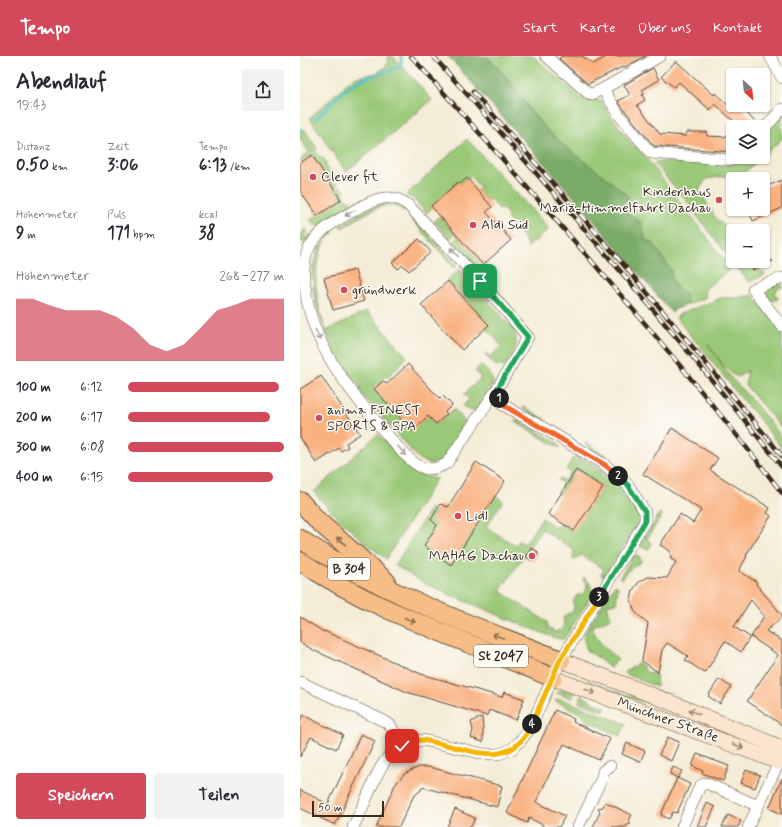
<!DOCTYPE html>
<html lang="de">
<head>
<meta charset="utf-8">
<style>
	body { margin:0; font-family:Mynerve,sans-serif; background:#f2f2f3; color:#2b2b33; height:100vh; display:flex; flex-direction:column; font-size:15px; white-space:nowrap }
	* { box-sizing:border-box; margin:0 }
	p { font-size:13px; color:#7c7c81 }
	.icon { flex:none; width:22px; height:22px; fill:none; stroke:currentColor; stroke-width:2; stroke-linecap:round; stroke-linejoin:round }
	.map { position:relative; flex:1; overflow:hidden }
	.details { display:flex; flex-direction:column; background:#fff; width:300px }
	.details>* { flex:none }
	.needle { width:26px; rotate:153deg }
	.controls { position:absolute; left:426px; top:12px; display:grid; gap:8px }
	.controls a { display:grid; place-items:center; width:44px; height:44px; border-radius:4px; background:#fff; box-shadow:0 1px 3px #0004; font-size:20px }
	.scale { position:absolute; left:12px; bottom:10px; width:72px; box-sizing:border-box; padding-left:4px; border:2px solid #3b2a1e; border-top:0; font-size:11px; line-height:14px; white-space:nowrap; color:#3b2a1e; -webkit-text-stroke:3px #fdfcf7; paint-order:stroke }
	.pin { position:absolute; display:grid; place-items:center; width:34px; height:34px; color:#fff; margin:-17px; border-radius:8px; box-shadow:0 2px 6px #0006 }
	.km { position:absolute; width:20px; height:20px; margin:-10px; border-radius:50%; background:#222; color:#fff; font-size:11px; line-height:20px; text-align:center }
	.round { display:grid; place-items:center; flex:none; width:42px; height:42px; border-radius:4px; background:#f2f2f3 }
	.head { display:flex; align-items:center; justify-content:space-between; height:68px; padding:0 16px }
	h1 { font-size:22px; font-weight:700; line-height:30px }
	.metrics { display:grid; grid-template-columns:repeat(3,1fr); gap:6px; height:68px; padding:4px 16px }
	.metrics div { display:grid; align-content:center }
	.metrics b { font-size:17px; font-weight:700 }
	.metrics small { font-size:11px; font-weight:400 }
	.metrics p { font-size:11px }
	.chart { height:112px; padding:8px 16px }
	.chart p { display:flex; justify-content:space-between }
	.chart svg { width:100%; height:72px; margin-top:4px; fill:#d1495b; opacity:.7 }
	.action { display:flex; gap:8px; margin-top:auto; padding:8px 16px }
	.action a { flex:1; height:46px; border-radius:4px; background:#d1495b; color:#fff; font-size:16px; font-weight:700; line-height:46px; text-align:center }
	.action a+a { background:#f2f2f3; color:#2b2b33 }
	ul { padding:0 16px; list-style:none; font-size:13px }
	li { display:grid; grid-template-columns:64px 48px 1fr; align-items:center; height:30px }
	li i { height:10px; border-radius:5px; background:#d1495b }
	header { display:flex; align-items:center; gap:24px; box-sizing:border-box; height:56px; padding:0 20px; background:#d1495b; color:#fff }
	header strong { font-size:19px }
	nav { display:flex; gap:22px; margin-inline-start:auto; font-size:14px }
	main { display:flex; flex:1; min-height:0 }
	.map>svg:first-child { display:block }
</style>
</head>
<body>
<header>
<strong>Tempo</strong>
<nav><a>Start</a><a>Karte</a><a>Über uns</a><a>Kontakt</a></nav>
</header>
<main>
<section class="details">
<div class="head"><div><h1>Abendlauf</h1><p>19:43</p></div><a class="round"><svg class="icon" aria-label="share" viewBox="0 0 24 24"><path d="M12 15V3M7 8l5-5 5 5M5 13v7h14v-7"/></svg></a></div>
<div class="metrics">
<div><p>Distanz</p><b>0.50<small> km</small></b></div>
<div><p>Zeit</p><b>3:06</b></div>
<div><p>Tempo</p><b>6:13<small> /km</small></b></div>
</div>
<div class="metrics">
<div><p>Höhenmeter</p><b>9<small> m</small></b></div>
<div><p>Puls</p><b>171<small> bpm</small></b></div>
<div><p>kcal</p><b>38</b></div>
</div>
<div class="chart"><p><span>Höhenmeter</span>268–277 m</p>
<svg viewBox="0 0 160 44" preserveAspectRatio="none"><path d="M0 44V6L10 6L20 10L30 13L40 13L50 13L60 17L70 24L80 34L90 38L100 34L110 24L120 13L130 10L140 6L150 6L160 6V44z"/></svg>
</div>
<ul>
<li><b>100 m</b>6:12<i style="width:97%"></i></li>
<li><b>200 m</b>6:17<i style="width:91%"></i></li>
<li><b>300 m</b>6:08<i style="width:100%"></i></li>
<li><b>400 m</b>6:15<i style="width:93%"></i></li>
</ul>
<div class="action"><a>Speichern</a><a>Teilen</a></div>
</section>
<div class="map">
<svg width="482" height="771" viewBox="0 0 482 771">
	<rect width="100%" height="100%" fill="#fdfcf7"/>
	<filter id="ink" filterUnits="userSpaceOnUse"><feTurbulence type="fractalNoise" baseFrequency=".025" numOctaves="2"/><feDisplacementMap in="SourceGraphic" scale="8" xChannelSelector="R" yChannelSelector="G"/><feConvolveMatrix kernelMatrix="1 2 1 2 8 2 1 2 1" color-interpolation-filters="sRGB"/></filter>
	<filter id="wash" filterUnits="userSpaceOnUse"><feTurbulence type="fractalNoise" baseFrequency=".012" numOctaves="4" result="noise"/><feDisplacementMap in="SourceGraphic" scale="16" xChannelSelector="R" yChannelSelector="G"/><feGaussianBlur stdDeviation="0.9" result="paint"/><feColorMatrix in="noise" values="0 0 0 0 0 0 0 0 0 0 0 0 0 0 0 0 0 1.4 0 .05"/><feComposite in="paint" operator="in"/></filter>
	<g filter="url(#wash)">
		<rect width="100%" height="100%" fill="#f4ecd6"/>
		<!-- green -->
		<g fill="#99c876" stroke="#6a794a">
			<polygon points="87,0 93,0 132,44 46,116 10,62 53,22 77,17 85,11 89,6"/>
			<path d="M186,0H233L282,43L291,41L301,46L334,91L337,90L379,145L431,212L404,234L406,241L387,249L385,238L373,228L371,214L353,187L345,184L318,151L329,141C301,119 271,98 246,73C224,50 210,21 186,0Z"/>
			<polygon points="482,58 482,83 463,100 463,78"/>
			<polygon points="0,74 5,74 17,93 15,95 20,102 22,101 27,108 25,110 30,117 32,116 36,122 34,124 39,132 41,131 45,136 43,138 48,145 50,144 52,147 49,151 17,171 10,164 41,144 12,100 0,107 0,104 9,96 0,83"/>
			<polygon points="167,83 249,173 228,191 223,181 207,162 209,160 202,152 200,154 190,143 187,145 177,134 180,131 170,120 160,128 158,126 131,150 132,152 126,157 114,143 106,139"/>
			<polygon points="442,101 462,101 444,117 406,123 399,134 417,164 433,176 433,203 429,201 396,159 396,156 354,107 355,106 362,106 434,109"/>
			<path d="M88,146L95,147L106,153L103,155C100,153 97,150 92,149C78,148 54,165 42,172L40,170C55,161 71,149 88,146Z"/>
			<polygon points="111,158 157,210 155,212 109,161"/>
			<polygon points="139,160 155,178 150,183 134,165"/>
			<polygon points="5,173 7,175 3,180 5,182 10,178 11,179 5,187 0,185 0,178"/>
			<path d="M32,175L33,177C1,203 12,242 26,275L67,255L107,301L87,322L85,320L82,323L83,325L79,329L77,327L73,331L74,333L112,374L128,360L136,368L154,353L163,363L166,370C158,383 145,414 125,406C122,405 119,403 117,401L61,337L60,330L50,319H47C22,278 0,214 32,175Z"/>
			<polygon points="158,181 180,205 174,211 152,186"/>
			<path d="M434,205C446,205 455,205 461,217L463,216L465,219L449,226L436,210Z"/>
			<path d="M160,213L213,273C221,288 213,297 205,310C195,313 191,305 185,298L186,297L190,301L202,290L186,272L188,269L147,224Z"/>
			<polygon points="482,227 482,232 481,231 476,234 476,236 475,237 478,243 467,246 463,234"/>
			<polygon points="453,239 482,275 482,373 446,330 445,325 447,323 447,315 438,321 432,318 423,309 407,287 431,322 451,343 474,371 482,382 482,393 453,355 448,351 409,302 404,295 376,262 380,258 421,242 438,242"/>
			<polygon points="181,309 187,315 194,326 177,353 171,355 163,350 169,343 164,338 181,322 175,315"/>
			<polygon points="224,351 245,363 241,364 223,353"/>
			<polygon points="216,364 219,365 237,375 236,378 215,366"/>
			<polygon points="239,376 258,387 260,392 237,379"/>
			<path d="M78,378L110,412L118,418L136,423L86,503C60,483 35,461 14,436Z"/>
			<polygon points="285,386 312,403 319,414 310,405 287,391"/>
			<polygon points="278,399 303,413 312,422 275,401"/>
			<path d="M273,402L315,426L338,451L340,456L338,467L305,519L302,520L301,519L304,513L281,499L276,504L273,503L274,494L242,473L200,535L247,566L248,572L255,576C262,574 266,570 263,563L265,559L273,556L274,551L273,546L277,539H281L286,535L287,530L283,523L284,521L289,526L293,537L264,583H259L247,579L160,543L124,527L95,509L131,452L136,456L131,464L137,469L124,490L151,509L195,439L203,445L186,471L216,490L219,485L225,488L242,462L257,472L260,466L274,474L303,431L276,414L260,438L257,437L263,428L258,424L260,422L265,425L270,416L266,413Z"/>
			<polygon points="360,457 362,459 347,483 352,487 349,493 344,492 339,490"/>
			<polygon points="334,498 340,501 341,506 331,512 322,523 320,521"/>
			<polygon points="315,529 318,531 316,547 307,549 311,562 291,571 301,588 318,604 310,612 296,600 287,595 283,580"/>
			<polygon points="338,607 344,611 343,613 350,618 352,616 356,619 357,631 324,617"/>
			<polygon points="287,625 324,638 336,640 345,644 343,645 324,642 286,628"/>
			<polygon points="263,634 275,636 272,642 257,637"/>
			<polygon points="282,639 292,646 305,651 304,655 279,646"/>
			<polygon points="261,643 326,668 320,680 286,664 282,658 255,645 256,644"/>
		</g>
		<!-- forest -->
		<path fill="#7aac67" stroke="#5a6b42" d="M148,0H186C210,21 224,50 246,73C272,99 303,117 329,141L318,151L342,167L345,184L352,187L371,214L373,228L385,238L387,249L376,253L372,257L272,139Z"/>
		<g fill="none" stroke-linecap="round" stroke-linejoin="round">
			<!-- stream -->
			<g stroke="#4fbec4" stroke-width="3">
				<path d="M16,63C29,50 45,30 63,23C73,19 91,17 100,9C102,6 102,3 101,0"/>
				<polyline points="0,75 2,73"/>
			</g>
		</g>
		<g id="blocks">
			<!-- building -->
			<g fill="#f9b180">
				<polygon points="262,0 282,0 293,8 308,0 346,0 323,12 322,11 288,28 259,3"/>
				<polygon points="376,5 414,39 415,37 429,50 439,49 458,69 457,71 440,71 415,48 410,54 379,26 374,31 361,21"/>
				<polygon points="353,12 359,24 342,34 344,38 342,39 345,44 337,49 360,78 386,80 387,76 407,76 407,80 425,81 427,79 433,80 433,96 354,90 326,56 318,45 330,39 324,29"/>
				<polygon points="12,99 41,144 17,160 0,135 0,107"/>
				<polygon points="167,122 192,151 186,156 211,184 183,209 131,150 158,126 160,128"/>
				<polygon points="482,124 482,152 453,165 448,153 463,153 463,132"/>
				<polygon points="119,183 131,196 109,215 103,209 98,213 92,207"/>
				<polygon points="449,205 473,205 453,214"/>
				<polygon points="55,214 64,245 33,254 24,222"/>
				<polygon points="148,225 189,269 162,294 121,249"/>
				<polygon points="108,308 140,343 143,340 152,349 145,356 147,358 136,368 128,360 112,375 74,333 83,325 87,328"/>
				<polygon points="21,320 60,378 46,387 48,391 41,395 39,392 16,407 0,381 0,333"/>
				<polygon points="372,372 418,402 410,414 470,452 467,457 471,460 446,499 447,500 439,515 457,526 456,528 482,559 482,561 466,575 482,585 482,669 447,645 478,599 451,581 464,560 451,544 434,571 450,581 441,596 425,585 405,617 385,604 388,600 367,587 362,594 358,616 342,605 348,567 337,558 334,554 331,544 333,534 339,526 348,521 367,522 376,506 371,503 370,495 360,489 380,458 393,467 401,454 343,418"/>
				<polygon points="176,406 205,425 151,509 124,490 137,469 131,464 140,448 148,451"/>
				<polygon points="276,414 303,431 274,475 248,458"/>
				<polygon points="231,492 237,495 238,498 235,503 231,504 226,501"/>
				<polygon points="0,561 24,576 24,575 121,618 202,641 204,636 224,643 216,664 189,654 187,660 107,636 13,594 0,586"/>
				<polygon points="419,623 431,631 420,648 408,640"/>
				<polygon points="255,654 274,663 273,666 310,683 299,704 264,688 236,746 265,760 259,771 242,771 243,769 229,762 227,767 207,757"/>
				<polygon points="3,659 43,679 36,693 11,681 0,701 0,665"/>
				<polygon points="182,661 183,672 183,686 171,682 173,674 171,666"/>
				<polygon points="61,678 75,685 35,769 0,752 0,734 28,748"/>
				<polygon points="368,681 379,686 371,705 359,699"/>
				<polygon points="327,687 345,695 340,706 322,698"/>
				<polygon points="397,698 429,710 423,725 402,717 403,715 392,710"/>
				<polygon points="119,711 129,711 202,730 197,751 122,731 121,734 113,741 99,771 76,771 95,729 104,718"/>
				<polygon points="373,711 382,715 378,722 370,718"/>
				<polygon points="446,714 460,719 455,732 441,727"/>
				<polygon points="377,722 390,728 377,757 373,756 369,763 361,759"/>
				<polygon points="482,722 482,758 469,752"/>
				<polygon points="305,746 332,759 329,764 331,768 327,769 326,771 293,771 300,756 298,752 303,751"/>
				<polygon points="407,747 415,751 406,771 397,771"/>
				<polygon points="155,753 175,762 171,771 147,771"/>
				<polygon points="428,759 441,765 438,771 422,771"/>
			</g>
		</g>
	</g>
	<g filter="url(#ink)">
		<use href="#blocks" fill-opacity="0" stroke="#57473a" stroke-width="1"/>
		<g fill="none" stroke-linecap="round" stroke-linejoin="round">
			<defs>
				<g id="minor">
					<polyline points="246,0 290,39 303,33 319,59 351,97 433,104 439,101"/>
					<polyline points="470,0 482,22"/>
					<polyline points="303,33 360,0"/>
					<polyline points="463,74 482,53"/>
					<polyline points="482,222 453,233 482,270"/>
					<polyline points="0,626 84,665 90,669 102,689"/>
					<path d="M53,771C59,759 65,747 70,734C82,707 90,688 123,684L184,698H199L212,693L220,685L230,672L261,604L345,465V456L328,429L305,409L242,371L203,349L198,342L197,333L228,281L180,225L108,149C90,135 73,144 55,154C36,165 15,175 7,197C3,208 3,219 5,230C10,286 48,333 83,374C94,386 105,402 119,410C129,415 138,413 147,407L197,333"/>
					<polyline points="278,771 302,722 303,715 310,710"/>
					<polyline points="382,771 400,730 406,727 458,750"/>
					<polyline points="448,771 479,706"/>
				</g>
				<g id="secondary">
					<polyline points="261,604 362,643 482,692"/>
					<polyline points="253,622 482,707"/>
				</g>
				<g id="trunk">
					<polyline points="0,445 19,466 86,525"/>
					<path d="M0,483C82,537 170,569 261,604"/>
					<path d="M0,505C77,557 168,585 253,622"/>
				</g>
			</defs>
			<!-- minor casing -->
			<use href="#minor" stroke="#57473a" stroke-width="12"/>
			<!-- secondary casing -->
			<use href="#secondary" stroke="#57473a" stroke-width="16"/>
			<!-- trunk casing -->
			<use href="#trunk" stroke="#57473a" stroke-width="20"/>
			<!-- minor -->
			<use href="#minor" stroke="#fff" stroke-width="11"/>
			<!-- secondary -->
			<use href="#secondary" stroke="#fbe5cf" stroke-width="15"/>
			<!-- trunk -->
			<use href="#trunk" stroke="#f6be86" stroke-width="18"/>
			<defs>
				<g id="rail">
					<path d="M111,0C238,143 365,285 482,437"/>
					<path d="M133,0C252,134 370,270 482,411"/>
					<path d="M173,36C279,155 382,276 482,400"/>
				</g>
			</defs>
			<!-- rail casing -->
			<use href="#rail" stroke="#3b2a1e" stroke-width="4.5"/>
			<!-- rail -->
			<use href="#rail" stroke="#fdfcf7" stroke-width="3" stroke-dasharray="9" stroke-linecap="butt"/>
		</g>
		<!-- one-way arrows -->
		<defs><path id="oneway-shaft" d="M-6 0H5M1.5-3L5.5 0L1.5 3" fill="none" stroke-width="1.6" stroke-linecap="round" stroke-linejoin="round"/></defs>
		<g stroke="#a79f9a">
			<use href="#oneway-shaft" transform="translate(50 157) rotate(149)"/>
			<use href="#oneway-shaft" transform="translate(154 196) rotate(-133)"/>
			<use href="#oneway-shaft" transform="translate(18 279) rotate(64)"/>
			<use href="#oneway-shaft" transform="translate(102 395) rotate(49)"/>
		</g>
		<g stroke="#8f6d4d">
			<use href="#oneway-shaft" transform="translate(41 485) rotate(-139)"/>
			<use href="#oneway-shaft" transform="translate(110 564) rotate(23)"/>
			<use href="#oneway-shaft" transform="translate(198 580) rotate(-159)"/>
		</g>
		<g stroke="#9b8876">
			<use href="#oneway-shaft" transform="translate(290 635) rotate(20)"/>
			<use href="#oneway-shaft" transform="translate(394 656) rotate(-158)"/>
			<use href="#oneway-shaft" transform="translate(438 690) rotate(21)"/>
		</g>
	</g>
	<g fill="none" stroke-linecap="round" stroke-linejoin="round" filter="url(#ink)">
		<defs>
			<polyline id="split-1" points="180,225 228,281 197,333 199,342"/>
			<polyline id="split-2" points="199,342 203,349 305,409 318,420"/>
			<polyline id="split-3" points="299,541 345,465 345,456 328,429 318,420"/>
			<polyline id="split-4" points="232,668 260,604 299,541"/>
			<path id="split-5" d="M102,690L112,685L123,684C132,686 141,688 150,690C184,699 214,708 232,668"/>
		</defs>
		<!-- split-1 casing -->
		<use href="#split-1" stroke="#fff" stroke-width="8"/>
		<!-- split-2 casing -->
		<use href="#split-2" stroke="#fff" stroke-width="8"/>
		<!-- split-3 casing -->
		<use href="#split-3" stroke="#fff" stroke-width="8"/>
		<!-- split-4 casing -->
		<use href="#split-4" stroke="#fff" stroke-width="8"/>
		<!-- split-5 casing -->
		<use href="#split-5" stroke="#fff" stroke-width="8"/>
		<!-- split-1 -->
		<use href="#split-1" stroke="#22a559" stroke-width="5"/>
		<!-- split-2 -->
		<use href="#split-2" stroke="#f0652b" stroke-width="5"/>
		<!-- split-3 -->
		<use href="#split-3" stroke="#22a559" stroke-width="5"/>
		<!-- split-4 -->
		<use href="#split-4" stroke="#f5b400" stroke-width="5"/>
		<!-- split-5 -->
		<use href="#split-5" stroke="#f5b400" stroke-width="5"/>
	</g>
	<!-- markers -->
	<g fill="#d1495b" stroke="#fdfcf7" stroke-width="1.5">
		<circle cx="13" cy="121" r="4"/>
		<circle cx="419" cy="144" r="4"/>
		<circle cx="173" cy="169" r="4"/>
		<circle cx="44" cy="234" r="4"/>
		<circle cx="19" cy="362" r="4"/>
		<circle cx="158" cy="460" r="4"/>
		<circle cx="232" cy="500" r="4"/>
	</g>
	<g text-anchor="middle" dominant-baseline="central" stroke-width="3" stroke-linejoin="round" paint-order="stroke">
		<!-- shield labels -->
		<g fill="#fdfcf7" stroke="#75695f" stroke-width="1">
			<rect x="28" y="502" width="42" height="22" rx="3"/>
			<rect x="174" y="589" width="54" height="22" rx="3"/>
		</g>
		<g font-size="13" font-weight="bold" fill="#3b2a1e">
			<text x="49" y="513">B 304</text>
			<text x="201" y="600">St 2047</text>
		</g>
		<!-- poi labels -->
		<g font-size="14" fill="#3b2a1e" stroke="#fdfcf7" text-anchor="start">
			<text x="21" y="121">Clever fit</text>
			<text x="411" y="136" text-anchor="end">Kinderhaus<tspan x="411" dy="16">Mariä-Himmelfahrt Dachau</tspan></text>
			<text x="181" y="169">Aldi Süd</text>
			<text x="52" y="234">gründwerk</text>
			<text x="27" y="354">anima FINEST<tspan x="27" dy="16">SPORTS &amp; SPA</tspan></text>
			<text x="166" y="460">Lidl</text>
			<text x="224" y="500" text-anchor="end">MAHAG Dachau</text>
		</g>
		<!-- street labels -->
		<g font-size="14" fill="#3b2a1e" stroke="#fdfcf7">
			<text transform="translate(368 664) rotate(20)">Münchner Straße</text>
		</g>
	</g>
</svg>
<div class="controls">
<a><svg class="needle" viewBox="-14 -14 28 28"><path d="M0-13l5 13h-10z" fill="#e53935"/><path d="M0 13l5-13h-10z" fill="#7c7c81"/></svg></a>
<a><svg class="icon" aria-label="layers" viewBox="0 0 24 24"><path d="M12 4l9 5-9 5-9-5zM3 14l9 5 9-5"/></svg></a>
<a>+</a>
<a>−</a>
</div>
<div class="scale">50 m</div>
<div class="pin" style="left:180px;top:225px;background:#1e9e55"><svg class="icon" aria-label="arrive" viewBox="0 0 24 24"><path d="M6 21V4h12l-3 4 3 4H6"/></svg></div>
<div class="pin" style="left:102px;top:690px;background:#d93025"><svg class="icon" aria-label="check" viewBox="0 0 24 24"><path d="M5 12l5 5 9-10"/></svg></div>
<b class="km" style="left:199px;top:342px">1</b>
<b class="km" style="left:318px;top:420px">2</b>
<b class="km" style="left:299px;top:541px">3</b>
<b class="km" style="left:232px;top:668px">4</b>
</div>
</main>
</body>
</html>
